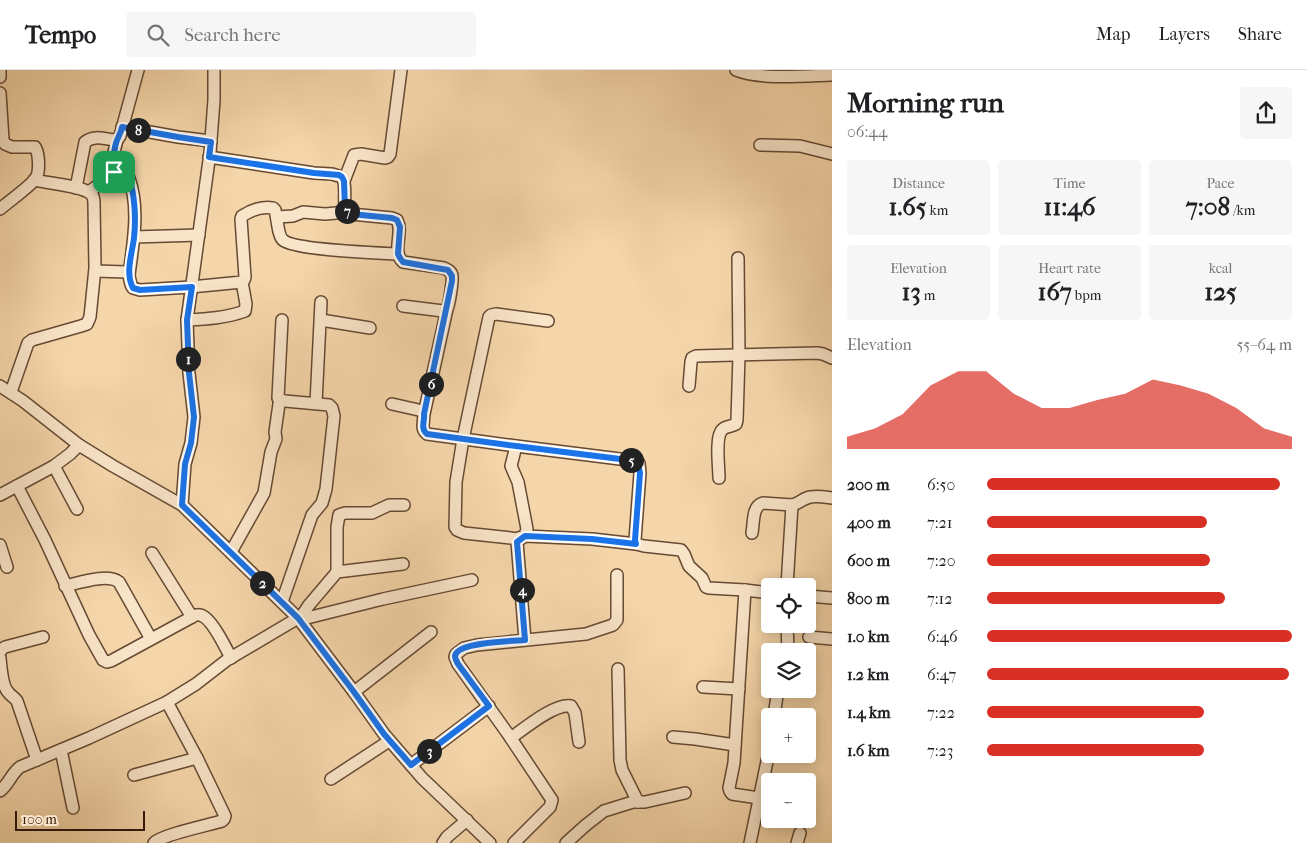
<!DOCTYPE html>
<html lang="en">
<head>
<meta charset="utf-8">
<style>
	body { margin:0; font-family:"IM FELL French Canon",serif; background:#f6f6f6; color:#202124; height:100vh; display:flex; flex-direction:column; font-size:19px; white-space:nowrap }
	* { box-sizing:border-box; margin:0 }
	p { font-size:16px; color:#757577 }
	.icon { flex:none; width:28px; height:28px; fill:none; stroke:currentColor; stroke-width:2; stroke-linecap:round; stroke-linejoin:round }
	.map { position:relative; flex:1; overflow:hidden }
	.side { display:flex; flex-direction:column; background:#fff; width:475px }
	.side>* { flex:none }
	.fabs { position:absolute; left:761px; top:508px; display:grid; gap:10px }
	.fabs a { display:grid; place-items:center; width:55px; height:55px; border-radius:5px; background:#fff; box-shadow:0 2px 12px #0003; font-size:25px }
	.scale { position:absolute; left:15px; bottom:12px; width:130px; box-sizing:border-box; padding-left:5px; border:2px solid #361b0b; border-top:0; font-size:14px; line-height:18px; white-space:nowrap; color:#361b0b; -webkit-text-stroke:4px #f8e4c8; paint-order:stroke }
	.pin { position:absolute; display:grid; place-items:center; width:42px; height:42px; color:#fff; margin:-21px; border-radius:10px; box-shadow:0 2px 8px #0006 }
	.km { position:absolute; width:25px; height:25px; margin:-12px; border-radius:50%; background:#222; color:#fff; font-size:14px; line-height:25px; text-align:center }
	.round { display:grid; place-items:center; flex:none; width:52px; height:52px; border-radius:5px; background:#f6f6f6 }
	.summary { display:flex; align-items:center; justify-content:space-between; height:85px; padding:0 15px }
	h1 { font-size:28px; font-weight:700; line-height:38px }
	.metrics { display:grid; grid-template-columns:repeat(3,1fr); gap:8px; height:85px; padding:5px 15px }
	.metrics div { display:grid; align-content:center; border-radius:5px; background:#f6f6f6; text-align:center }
	.metrics b { font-size:25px; font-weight:700 }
	.metrics small { font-size:14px; font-weight:400 }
	.metrics p { font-size:14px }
	.chart { height:140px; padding:10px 15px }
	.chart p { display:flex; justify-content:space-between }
	.chart svg { width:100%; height:90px; margin-top:5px; fill:#d93025; opacity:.7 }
	ul { padding:0 15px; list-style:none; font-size:16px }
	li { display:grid; grid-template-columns:80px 60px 1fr; align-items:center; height:38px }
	li i { height:12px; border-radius:6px; background:#d93025 }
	header { display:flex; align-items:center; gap:30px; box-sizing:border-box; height:70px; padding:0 25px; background:#fff; border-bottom:1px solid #e0e0e0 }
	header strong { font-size:24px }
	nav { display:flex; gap:28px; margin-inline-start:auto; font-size:18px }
	.search { width:350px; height:45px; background:#f6f6f6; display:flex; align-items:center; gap:12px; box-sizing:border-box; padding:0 18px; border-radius:5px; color:#757577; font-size:19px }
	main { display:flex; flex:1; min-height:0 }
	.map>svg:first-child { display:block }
</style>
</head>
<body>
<header>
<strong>Tempo</strong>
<div class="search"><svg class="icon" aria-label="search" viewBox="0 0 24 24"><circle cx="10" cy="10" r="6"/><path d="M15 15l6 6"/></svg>Search here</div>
<nav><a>Map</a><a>Layers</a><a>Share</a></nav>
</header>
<main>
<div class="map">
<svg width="832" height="773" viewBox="0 0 832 773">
	<rect width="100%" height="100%" fill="#f5d6aa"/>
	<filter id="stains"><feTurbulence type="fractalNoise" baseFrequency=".004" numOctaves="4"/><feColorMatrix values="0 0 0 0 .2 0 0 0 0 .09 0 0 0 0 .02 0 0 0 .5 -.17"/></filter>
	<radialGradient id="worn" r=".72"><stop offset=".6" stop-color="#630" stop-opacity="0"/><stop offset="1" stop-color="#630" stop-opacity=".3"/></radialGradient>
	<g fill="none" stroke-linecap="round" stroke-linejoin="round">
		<defs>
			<g id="minor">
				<path d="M736,0C760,10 804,6 831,5"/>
				<polyline points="0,7 0,0"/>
				<path d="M0,23L3,70L5,74L12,77H35C39,83 40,101 36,108C32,115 8,132 0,139"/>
				<polyline points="122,57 178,67 211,71"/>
				<polyline points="760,75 800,76 832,84"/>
				<path d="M209,87L314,103L332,104L342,107C349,118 339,137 351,144L392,148L397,150C404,163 391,181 403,192L444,198C448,200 452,202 452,206C453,210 449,236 447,239C446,240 444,240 443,241L403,236"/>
				<path d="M114,103L125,105L129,108C140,139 133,173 129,205"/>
				<polyline points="344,111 354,85 361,84 385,88 388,87 390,84 401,0"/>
				<path d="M76,118L85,72C95,64 106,70 117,70L120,66L138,0"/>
				<polyline points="89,122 114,103 114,82 117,70"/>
				<polyline points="277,147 293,146 303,142 325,144 348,142"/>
				<polyline points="134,167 199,165"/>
				<path d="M95,201L127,202C131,207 129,214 133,218L140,220L191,217L242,212L244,210L245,207L241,149L242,146C251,140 263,136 273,138L275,140C277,147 278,166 283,170C294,180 379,183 398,184"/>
				<path d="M187,250C206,249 226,248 245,241L246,234L242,212"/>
				<polyline points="321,250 370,258"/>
				<polyline points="0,316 23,331 79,375 113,396 182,435 298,548 354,622 384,664 422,708 490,773"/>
				<polyline points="689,316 691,292 692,288 696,286 817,283 823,284 832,288"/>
				<path d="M11,322L28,273L32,270L81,256L87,254L90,247L95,198L94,134C94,130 94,126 90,123C81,116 47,113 34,110"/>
				<polyline points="316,333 321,232"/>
				<path d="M392,334L423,341C426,349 419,358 427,364L516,376L636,391L639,393L640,403L635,470L636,474L644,476L681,480L684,484L689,496L702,508L706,517L709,518L745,520L770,523"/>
				<polyline points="424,344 447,239"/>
				<polyline points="516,376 511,396 518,412 527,459 525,466 519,470"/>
				<polyline points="54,396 77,439"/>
				<path d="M719,408C719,398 715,367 722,360C725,356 731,357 736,354L737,350L739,285L738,188"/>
				<path d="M17,416L45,470L89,565L103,590L107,592L111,591L192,547C195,545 197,544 200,545C211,547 226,578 231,588"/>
				<polyline points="0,425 54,396 70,384 79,375"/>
				<polyline points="182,435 185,394 191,373 194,347 189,303 187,250 210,83 214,30 214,0"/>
				<path d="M752,463C754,452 752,436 763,433L792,435C798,434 801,430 807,428C814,425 824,427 832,428"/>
				<polyline points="515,469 525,466 592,469 636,474"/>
				<polyline points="0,475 7,497"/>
				<polyline points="231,482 264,423 271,382 276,369 275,362 279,334 281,330"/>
				<polyline points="152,483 192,547"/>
				<polyline points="337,502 337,457 339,445 345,443 372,443 389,435 404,435"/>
				<path d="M65,516C79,513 107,503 119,512L151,569"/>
				<polyline points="787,516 792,435"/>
				<polyline points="745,520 734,693 729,718 730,721 732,724 759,728"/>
				<polyline points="808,526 832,528"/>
				<polyline points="282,532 312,445 322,433 326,419 334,346 332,338 329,335 285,331 281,330 278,328 282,250"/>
				<polyline points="299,550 383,529 472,510"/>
				<polyline points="299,550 309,535 337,502 403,494"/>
				<polyline points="787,554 788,581"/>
				<polyline points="809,567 832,569"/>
				<polyline points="525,570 517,472 515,469 511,468 464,463 457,460 455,457 456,412 463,369 489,247 491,245 496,244 548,251"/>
				<polyline points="0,582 2,579 5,577 43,567"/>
				<path d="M0,588C1,597 2,616 8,622C11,626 14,627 17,631L37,690"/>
				<polyline points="618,599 620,690 622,700 638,732"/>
				<polyline points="703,617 739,619"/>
				<polyline points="354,622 431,562"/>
				<polyline points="774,646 778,619"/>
				<polyline points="673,667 695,669 735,675"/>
				<path d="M511,668C525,658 555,633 571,636L575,643L579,672"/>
				<polyline points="61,680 73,738"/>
				<polyline points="411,695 489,636"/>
				<polyline points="134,705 197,688"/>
				<polyline points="331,709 389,671"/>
				<path d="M0,721C9,714 11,704 20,697L89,668L167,632L196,614L227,590L298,548"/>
				<path d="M154,773C161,765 209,755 222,751L224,749L225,746L197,688L167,632"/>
				<polyline points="443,773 447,767 467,750"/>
				<polyline points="514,773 550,737 552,730 508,664 458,594 455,587 456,584 464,578 477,575 586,564 613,555 617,550 617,505"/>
				<polyline points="566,773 586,755 604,741 633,732 645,732 685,723"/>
				<polyline points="750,773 770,677"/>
				<polyline points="797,773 800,763"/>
			</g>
		</defs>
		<!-- minor casing -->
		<use href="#minor" stroke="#664a33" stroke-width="14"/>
		<!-- minor -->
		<use href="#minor" stroke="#f8e4c8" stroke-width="11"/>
	</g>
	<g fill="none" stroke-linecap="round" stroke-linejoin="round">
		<defs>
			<path id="route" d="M122,57L178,67L211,72L209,87L314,103L339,105L342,107L344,111L345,139L348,142L351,144L392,148L397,150L400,157L398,184L400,188L403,192L448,200L452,206V211L424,344C425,351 420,358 427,364L516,376L636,391L638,393L640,403L635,470L636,474L592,469L525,466L517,472L525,570C513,571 457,572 455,586C455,589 457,592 458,594L489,636L411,695L384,664L354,622L298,548L182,435L185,394L191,373L194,347L189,303L187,250L192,217L140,220L133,218C125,203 132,184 134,168C136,150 135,124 129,108L124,105L114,102C114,93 113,82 116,73C118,67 121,63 122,57Z"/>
		</defs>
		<!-- route casing -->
		<use href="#route" stroke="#fff" stroke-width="10"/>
		<!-- route -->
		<use href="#route" stroke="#1a73e8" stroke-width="6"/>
	</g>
	<rect width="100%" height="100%" filter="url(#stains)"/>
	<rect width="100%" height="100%" fill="url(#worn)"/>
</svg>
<div class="fabs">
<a><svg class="icon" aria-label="locate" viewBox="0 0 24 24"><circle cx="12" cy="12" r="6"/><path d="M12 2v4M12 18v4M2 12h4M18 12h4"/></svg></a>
<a><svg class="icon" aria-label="layers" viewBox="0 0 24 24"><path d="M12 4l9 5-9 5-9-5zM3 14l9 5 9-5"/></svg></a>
<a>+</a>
<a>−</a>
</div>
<div class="scale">100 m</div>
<div class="pin" style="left:114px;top:102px;background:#1e9e55"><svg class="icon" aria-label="arrive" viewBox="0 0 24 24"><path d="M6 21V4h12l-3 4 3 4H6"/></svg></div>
<b class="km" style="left:188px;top:289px">1</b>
<b class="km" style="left:262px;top:513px">2</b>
<b class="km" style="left:429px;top:681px">3</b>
<b class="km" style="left:522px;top:520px">4</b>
<b class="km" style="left:631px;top:390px">5</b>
<b class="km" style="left:431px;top:314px">6</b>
<b class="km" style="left:347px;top:141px">7</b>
<b class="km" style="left:138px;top:60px">8</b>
</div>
<section class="side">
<div class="summary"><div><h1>Morning run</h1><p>06:44</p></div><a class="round"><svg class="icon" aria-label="share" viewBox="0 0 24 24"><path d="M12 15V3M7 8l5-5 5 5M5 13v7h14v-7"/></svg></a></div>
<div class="metrics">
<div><p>Distance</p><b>1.65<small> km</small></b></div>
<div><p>Time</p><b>11:46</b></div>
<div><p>Pace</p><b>7:08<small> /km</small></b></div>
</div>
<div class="metrics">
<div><p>Elevation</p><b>13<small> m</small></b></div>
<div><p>Heart rate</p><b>167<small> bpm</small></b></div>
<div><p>kcal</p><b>125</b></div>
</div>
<div class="chart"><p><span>Elevation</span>55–64 m</p>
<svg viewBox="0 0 160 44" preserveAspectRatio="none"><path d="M0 44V38L10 34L20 27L30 13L40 6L50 6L60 17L70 24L80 24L90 20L100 17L110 10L120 13L130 17L140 24L150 34L160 38V44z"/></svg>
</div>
<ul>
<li><b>200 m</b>6:50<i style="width:96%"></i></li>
<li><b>400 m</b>7:21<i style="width:72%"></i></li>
<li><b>600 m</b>7:20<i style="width:73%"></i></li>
<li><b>800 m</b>7:12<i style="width:78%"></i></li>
<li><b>1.0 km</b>6:46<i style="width:100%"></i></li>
<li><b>1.2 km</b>6:47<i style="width:99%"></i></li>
<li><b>1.4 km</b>7:22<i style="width:71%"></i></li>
<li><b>1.6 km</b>7:23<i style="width:71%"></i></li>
</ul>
</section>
</main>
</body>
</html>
